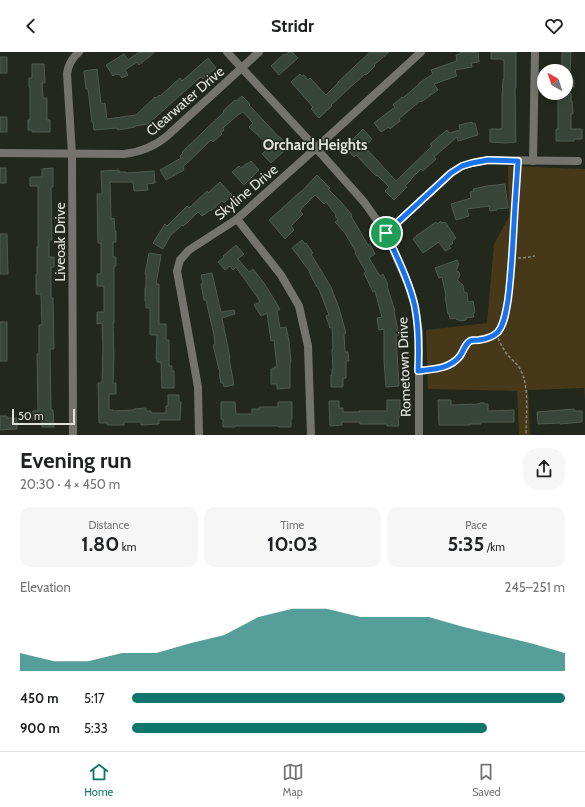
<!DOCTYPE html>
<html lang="en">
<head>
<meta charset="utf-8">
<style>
	body { margin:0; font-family:Cabin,sans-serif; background:#f6f6f6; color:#202124; height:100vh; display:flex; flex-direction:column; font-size:15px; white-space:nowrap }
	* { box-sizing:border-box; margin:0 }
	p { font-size:13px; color:#757577 }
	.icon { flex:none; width:22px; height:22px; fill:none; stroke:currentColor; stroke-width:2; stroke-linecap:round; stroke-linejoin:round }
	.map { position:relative; height:383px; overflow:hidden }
	.sheet { display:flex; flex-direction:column; background:#fff; flex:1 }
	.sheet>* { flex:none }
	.needle { width:26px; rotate:321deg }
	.buttons { position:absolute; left:537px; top:12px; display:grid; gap:8px }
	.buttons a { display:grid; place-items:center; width:36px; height:36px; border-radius:50%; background:#fff; box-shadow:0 2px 6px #0003; font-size:20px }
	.scale { position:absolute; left:12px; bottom:10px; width:63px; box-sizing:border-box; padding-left:4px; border:2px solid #dfe3da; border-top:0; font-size:11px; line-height:14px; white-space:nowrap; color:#dfe3da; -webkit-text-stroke:3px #22281b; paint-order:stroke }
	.pin { position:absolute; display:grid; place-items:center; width:34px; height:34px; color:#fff; margin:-17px; border:2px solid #fff; border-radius:50%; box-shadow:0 1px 4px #0007 }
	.round { display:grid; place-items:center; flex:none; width:42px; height:42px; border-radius:16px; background:#f6f6f6 }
	.head { display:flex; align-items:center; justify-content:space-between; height:68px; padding:0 20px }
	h1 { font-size:22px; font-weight:700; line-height:30px }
	.stats { display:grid; grid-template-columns:repeat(3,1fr); gap:6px; height:68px; padding:4px 20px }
	.stats div { display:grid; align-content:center; border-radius:10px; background:#f6f6f6; text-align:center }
	.stats b { font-size:20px; font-weight:700 }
	.stats small { font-size:11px; font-weight:400 }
	.stats p { font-size:11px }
	.chart { height:112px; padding:8px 20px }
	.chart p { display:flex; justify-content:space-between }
	.chart svg { width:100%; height:72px; margin-top:4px; fill:#0f766e; opacity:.7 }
	ul { padding:0 20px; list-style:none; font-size:13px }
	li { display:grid; grid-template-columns:64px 48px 1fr; align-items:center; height:30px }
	li i { height:10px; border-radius:5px; background:#0f766e }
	header { display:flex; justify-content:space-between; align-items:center; height:52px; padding:0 20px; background:#fff; font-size:18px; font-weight:700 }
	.dock { display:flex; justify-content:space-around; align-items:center; height:56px; border-top:1px solid #e0e0e0; background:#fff; font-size:11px; color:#757577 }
	.dock a { display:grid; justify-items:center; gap:2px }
	.dock .current { color:#0f766e }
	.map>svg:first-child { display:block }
</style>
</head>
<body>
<header><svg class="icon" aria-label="back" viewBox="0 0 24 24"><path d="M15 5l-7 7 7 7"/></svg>Stridr<svg class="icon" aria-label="heart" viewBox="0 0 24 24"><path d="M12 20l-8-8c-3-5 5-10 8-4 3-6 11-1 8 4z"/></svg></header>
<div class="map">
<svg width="585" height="383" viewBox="0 0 585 383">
	<rect width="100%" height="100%" fill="#22281b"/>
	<!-- green -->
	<polygon fill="#47381a" points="508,114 585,117 585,349 584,336 528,338 530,383 519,383 517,339 428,337 426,278 487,271 494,192 509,165"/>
	<!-- building -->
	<g fill="#38463a" stroke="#4e5c50">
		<polygon points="139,0 155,0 139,13 137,10 125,18 128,23 122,26 119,22 117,23 116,22 113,24 106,13 124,2 128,8"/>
		<polygon points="289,0 292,0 298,6 279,23 271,14 284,2 285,3"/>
		<polygon points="370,0 389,0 374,13 375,14 366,23 365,22 331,53 332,54 319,66 311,57 313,55 291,30 300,22 302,24 304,23 308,28 310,26 326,43 338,31 338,30"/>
		<polygon points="460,0 478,0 479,10 471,11 472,15 455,18 456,19 455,20 457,24 434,32 438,38 421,50 420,49 399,67 400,69 390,77 389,75 381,80 374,71 395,55 393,53 402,45 403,46 419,32 419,31 433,22 431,18 457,9 456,3 460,2"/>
		<polygon points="491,0 516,0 516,36 515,36 516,90 506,91 490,90 490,77 501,77 502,76 502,44 503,27 504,27 504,8 502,8 502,7 491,7"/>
		<polygon points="562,0 571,0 570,19 562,19"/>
		<rect x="0" y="5" width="7" height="16"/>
		<polygon points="208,6 216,16 203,27 201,25 195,30 148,72 135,74 135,75 118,78 117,76 94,78 93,70 92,70 88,37 86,37 84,19 97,17 101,52 105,51 107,67 136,63 155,45 156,46 159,43 160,44 180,26 182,29"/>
		<polygon points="32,12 44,12 45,31 42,31 43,46 47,46 47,68 50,68 50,80 32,80 32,78 28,78 28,68 30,68 30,35 29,35 29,26 32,26"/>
		<polygon points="566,27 574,28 574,35 566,35"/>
		<polygon points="558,41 571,41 571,49 572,49 573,62 571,62 571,77 582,77 582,87 574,87 574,89 556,89 556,77 558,77"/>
		<polygon points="242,44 250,52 249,53 279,85 280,85 288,94 282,99 283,100 271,111 262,102 270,95 249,75 253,71 243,60 240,62 239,62 223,76 224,78 221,81 222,82 213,90 211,88 183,115 184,118 166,128 160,118 181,106 180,104 183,101 182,100 224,60 223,59 235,48 236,49"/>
		<rect x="0" y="65" width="7" height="15"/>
		<polygon points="472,70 472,72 475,71 478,83 458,89 457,85 434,105 436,107 423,119 421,117 411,127 411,128 405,134 407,135 394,148 385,139 389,135 377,123 376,124 356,103 354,105 346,96 353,89 352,88 363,77 372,87 365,95 396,129 432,94 430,92 447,78 449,81 460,78 459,73"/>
		<polygon points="251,109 259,118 244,133 232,120 239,114 241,116 247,111 247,112"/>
		<rect x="0" y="116" width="6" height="15"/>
		<polygon points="53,116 53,135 51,135 52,188 49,188 49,205 54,205 54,215 51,215 51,246 53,246 54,297 50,297 51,358 53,358 54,375 42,375 41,368 33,369 33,359 38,359 37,302 39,302 39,273 42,273 41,242 36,242 36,222 37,222 37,195 38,195 38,134 30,134 30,125 42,125 42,117"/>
		<polygon points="119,118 119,120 126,120 126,121 154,119 155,131 147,132 148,138 134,139 133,130 110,130 111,167 114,166 115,179 116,179 116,190 113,190 113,205 116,205 116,214 114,214 114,271 113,271 114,303 113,331 116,331 116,342 109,342 109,358 113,358 113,359 134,358 134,357 146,356 146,359 151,359 151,361 166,361 166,354 168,354 168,343 179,343 179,350 181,350 180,368 159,368 159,372 141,373 141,370 124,370 124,373 107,373 107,371 99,371 98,331 102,331 103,295 102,271 97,272 97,260 104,260 104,234 97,234 97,222 101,222 101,191 98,191 97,142 102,142 101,119"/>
		<polygon points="317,123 330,136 328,137 341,150 352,163 351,164 368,193 370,192 375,202 369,206 380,224 383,222 388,233 387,234 395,259 394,259 399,283 396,284 399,334 386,335 384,309 384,277 379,278 377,266 382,265 375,239 373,240 364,221 366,220 355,201 356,200 345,181 335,170 338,168 335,164 336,163 326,150 324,152 315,143 303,155 300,159 303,162 291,174 294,178 285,187 269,168 300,140 301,140"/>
		<polygon points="220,130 232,143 224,151 222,149 211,159 210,158 204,163 203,163 202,164 198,160 187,171 183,174 182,173 170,184 163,197 153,191 165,172 167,174 187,154 189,156 207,139 208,141"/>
		<polygon points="505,132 508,156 497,157 497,158 490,159 489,154 467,157 469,164 456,168 451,152 471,146 470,140 474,139 473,137 487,134"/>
		<polygon points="441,169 442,171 445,170 456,186 452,189 453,191 449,194 451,196 445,199 439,190 423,201 413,187 417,184 416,184 436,170 437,172"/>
		<polygon points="0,182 7,182 8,222 0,222"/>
		<polygon points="302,188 305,192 306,191 313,201 311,202 331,235 339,256 346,281 344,282 345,300 348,300 349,309 346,309 346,326 343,326 343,335 331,335 331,323 332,323 332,317 333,317 332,297 333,297 332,275 330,276 326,264 329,263 318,235 317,235 309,220 310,220 292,196"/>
		<polygon points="236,193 244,202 238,207 249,220 253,217 264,231 280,257 277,259 280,276 286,275 289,289 291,310 290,311 290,336 277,337 277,332 271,332 271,317 274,317 274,315 277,315 274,288 271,289 267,261 261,264 254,253 260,250 258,246 236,215 233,218 230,214 225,218 218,210 224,205 223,204"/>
		<polygon points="149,201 161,203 156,232 159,232 159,272 166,272 166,288 169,288 169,314 172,314 172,319 174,319 174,336 162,336 161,310 157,310 157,307 156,307 157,283 150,283 150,256 146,256 146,249 145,249 145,236 146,236 146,222 145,222"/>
		<polygon points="457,208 459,212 456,219 459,220 460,224 457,228 463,233 464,240 467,241 468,250 473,249 475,260 473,261 474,265 466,266 466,268 460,269 459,268 457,268 456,266 450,267 449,262 448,262 445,245 446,244 442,225 439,226 435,216"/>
		<polygon points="212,221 221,260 234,258 235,262 222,266 230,306 229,306 234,333 224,335 223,331 221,331 219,321 220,321 213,293 215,292 214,283 206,248 204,248 201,232 203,232 201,223"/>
		<rect x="0" y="270" width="7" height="39"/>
		<polygon points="387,348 400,348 400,365 398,365 399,374 387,374 387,372 360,372 360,370 342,370 342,373 330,374 329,349 339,349 339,356 343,356 343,360 360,360 359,359 387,359"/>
		<polygon points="438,348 451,348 451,353 479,352 480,351 484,351 485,352 488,352 488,359 514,358 514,370 481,370 481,372 470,372 470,373 439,373"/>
		<polygon points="221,350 235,350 236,362 252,362 252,357 259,357 259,355 278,355 278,350 292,350 292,367 291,367 291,375 279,375 278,374 235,374 235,375 223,375 223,367 221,367"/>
		<polygon points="574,357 574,359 582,359 582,370 560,372 560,371 538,372 537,360"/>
		<polygon points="0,364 7,364 7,366 17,366 17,377 0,378"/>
	</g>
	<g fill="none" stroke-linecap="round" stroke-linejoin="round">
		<!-- path -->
		<g stroke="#858a7f" stroke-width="1.5" stroke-dasharray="3 2" stroke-linecap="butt">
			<polyline points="513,206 523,206 535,204"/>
			<path d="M496,282C499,288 502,295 506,301C510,306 515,310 519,315C530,332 526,363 526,383"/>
			<path d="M426,318C441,316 451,316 461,302C464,299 465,293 469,290C475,285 491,290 499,278C506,268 507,255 508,243C515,201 514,158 518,116"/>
		</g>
		<!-- street -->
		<g stroke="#74746c" stroke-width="8">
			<polyline points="227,0 316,96 364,150 386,181 408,232 415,254 419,281 419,383"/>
			<path d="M0,101L124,102C141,100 154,95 167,84L259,0"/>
			<polyline points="533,109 535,0"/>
			<polyline points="237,167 281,223 299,254 308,294 311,383"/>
			<polyline points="386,181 451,121 462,114 472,111 488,108 578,109"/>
			<path d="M73,383L72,102L67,22C68,13 72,6 79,0"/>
			<polyline points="199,383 198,335 177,219 180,208 189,198 237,167 316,96 421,0"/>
		</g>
	</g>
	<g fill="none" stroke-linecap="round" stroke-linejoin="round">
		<defs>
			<path id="route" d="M488,108L518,109C517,124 516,139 515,154C513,186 512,217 508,248C506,258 505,271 498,280C493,285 486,287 479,288C476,288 472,288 470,289C465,292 463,300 460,304C450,317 433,317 418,319C419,298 419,276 415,255C410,231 396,203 386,181L451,121L462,114L472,111Z"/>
		</defs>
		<!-- route casing -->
		<use href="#route" stroke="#fff" stroke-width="8"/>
		<!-- route -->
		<use href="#route" stroke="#1a73e8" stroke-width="5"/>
	</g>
	<g text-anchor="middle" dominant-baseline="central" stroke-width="3" stroke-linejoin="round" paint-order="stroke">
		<!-- street labels -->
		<g font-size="14" fill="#dfe3da" stroke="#22281b">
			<text transform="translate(185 49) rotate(-41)">Clearwater Drive</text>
			<text transform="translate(246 140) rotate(-40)">Skyline Drive</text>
			<text transform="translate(60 190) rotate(-90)">Liveoak Drive</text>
			<text transform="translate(404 315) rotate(-92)">Rometown Drive</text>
		</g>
		<!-- neighbourhood labels -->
		<g font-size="15" font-weight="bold" fill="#dfe3da" stroke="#22281b">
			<text x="315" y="93">Orchard Heights</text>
		</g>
	</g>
</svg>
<div class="buttons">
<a><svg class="needle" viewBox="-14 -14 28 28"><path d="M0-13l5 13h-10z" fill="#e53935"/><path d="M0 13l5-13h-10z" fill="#757577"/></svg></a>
</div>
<div class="scale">50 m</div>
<div class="pin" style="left:386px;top:181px;background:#1e9e55"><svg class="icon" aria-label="arrive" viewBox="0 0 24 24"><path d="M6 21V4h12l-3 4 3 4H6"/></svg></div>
</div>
<section class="sheet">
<div class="head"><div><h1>Evening run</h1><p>20:30 · 4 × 450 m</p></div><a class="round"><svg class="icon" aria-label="share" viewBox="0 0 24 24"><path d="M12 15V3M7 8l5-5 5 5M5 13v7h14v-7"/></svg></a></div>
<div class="stats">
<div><p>Distance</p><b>1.80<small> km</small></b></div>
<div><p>Time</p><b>10:03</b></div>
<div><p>Pace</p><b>5:35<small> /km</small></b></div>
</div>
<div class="chart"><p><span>Elevation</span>245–251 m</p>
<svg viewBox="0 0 160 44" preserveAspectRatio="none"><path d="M0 44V33L10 38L20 38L30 33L40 33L50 27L60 22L70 11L80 6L90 6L100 11L110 11L120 11L130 17L140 22L150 27L160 33V44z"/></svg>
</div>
<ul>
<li><b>450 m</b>5:17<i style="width:100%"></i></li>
<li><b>900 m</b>5:33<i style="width:82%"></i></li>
</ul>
</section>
<nav class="dock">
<a class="current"><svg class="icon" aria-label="home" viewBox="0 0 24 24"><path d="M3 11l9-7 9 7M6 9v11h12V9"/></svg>Home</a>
<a><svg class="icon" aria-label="map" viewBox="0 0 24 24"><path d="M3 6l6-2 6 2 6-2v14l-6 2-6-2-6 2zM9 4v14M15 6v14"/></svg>Map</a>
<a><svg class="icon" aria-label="saved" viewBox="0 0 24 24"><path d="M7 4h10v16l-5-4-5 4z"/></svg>Saved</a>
</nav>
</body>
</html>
